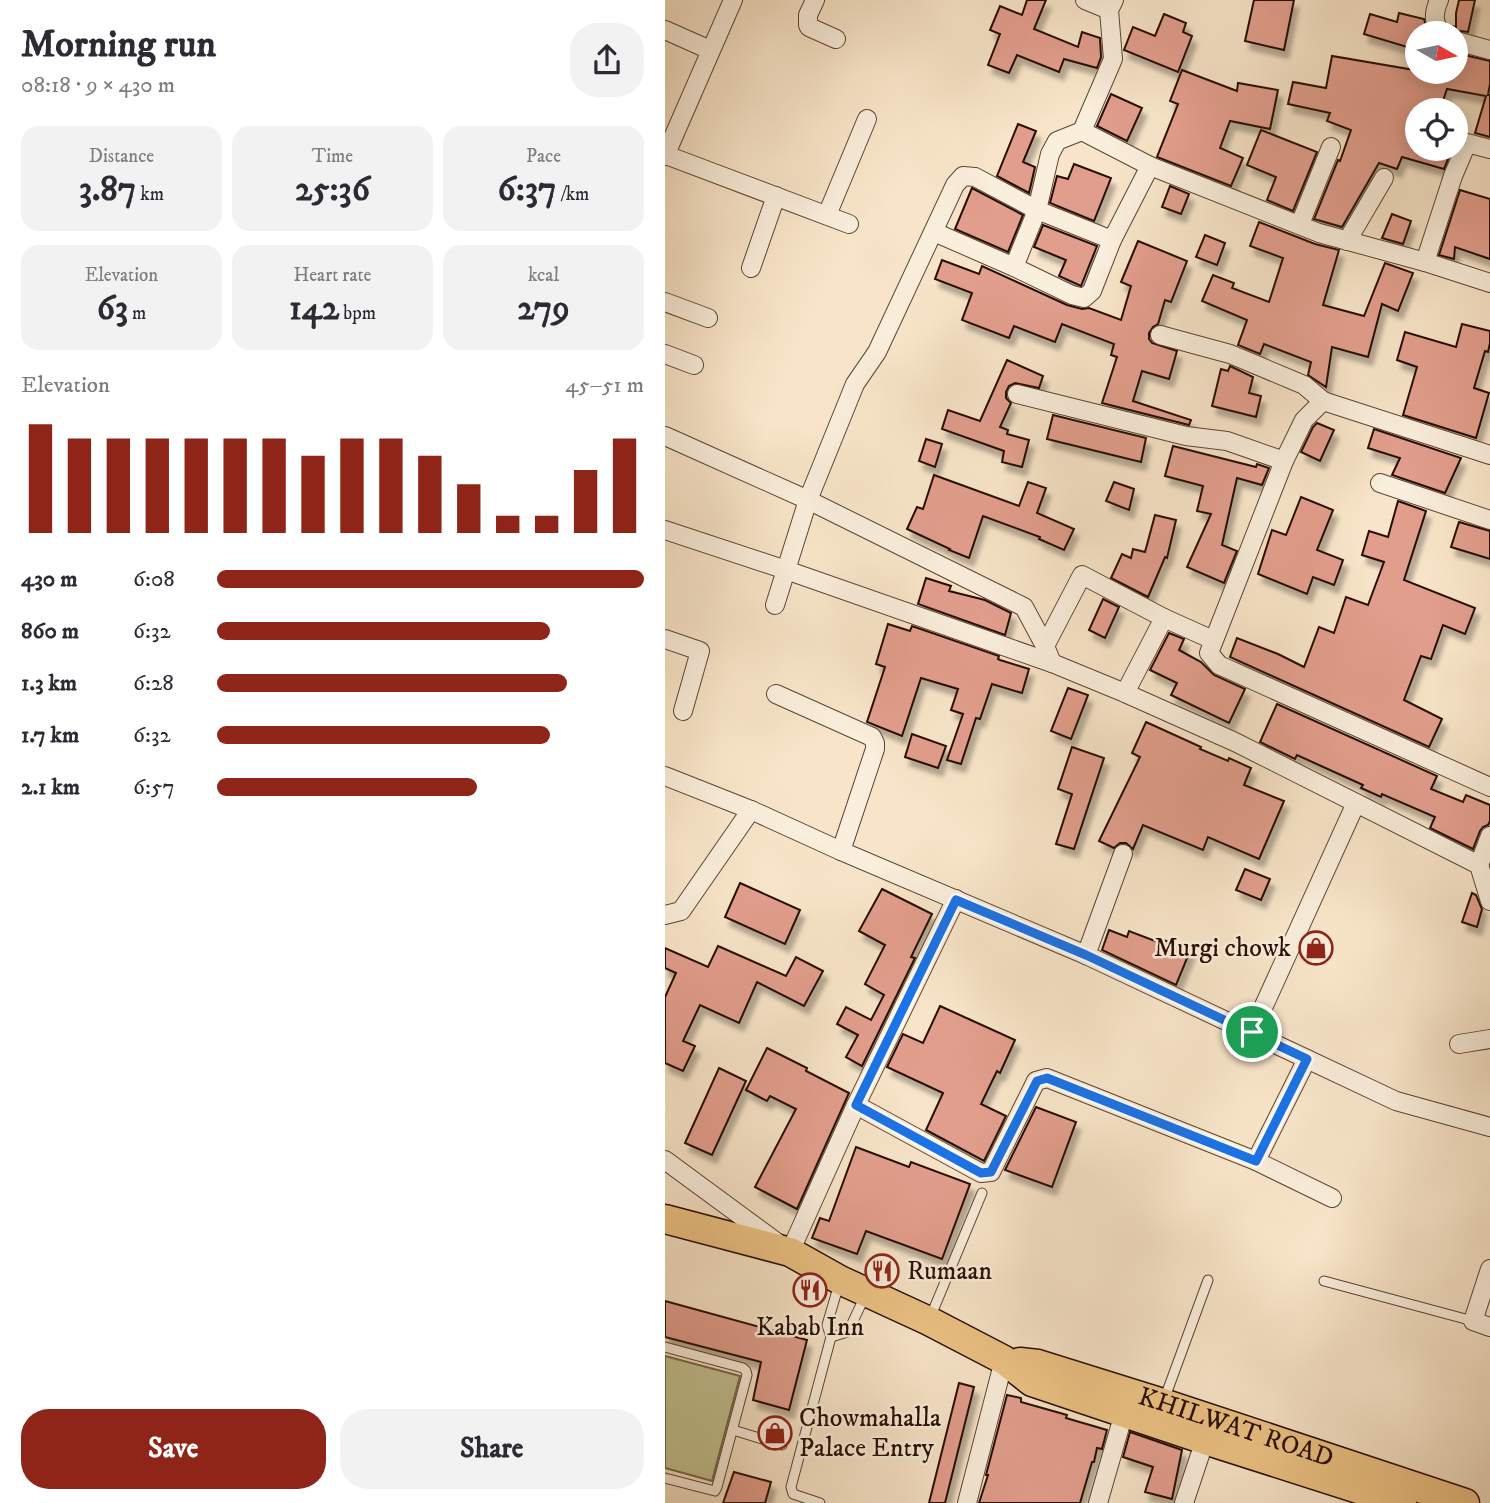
<!DOCTYPE html>
<html lang="en">
<head>
<meta charset="utf-8">
<style>
	body { margin:0; font-family:"IM FELL DW Pica",serif; background:#f2f2f3; color:#2b2b33; height:100vh; display:flex; flex-direction:column; font-size:26px; white-space:nowrap }
	* { box-sizing:border-box; margin:0 }
	p { font-size:23px; color:#7c7c81 }
	.icon { flex:none; width:38px; height:38px; fill:none; stroke:currentColor; stroke-width:2; stroke-linecap:round; stroke-linejoin:round }
	.map { position:relative; flex:1; overflow:hidden }
	.sheet { display:flex; flex-direction:column; background:#fff; width:665px }
	.sheet>* { flex:none }
	.needle { width:46px; rotate:99deg }
	.fabs { position:absolute; left:740px; top:21px; display:grid; gap:14px }
	.fabs a { display:grid; place-items:center; width:63px; height:63px; border-radius:50%; background:#fff; box-shadow:0 4px 18px #0003; font-size:35px }
	.pin { position:absolute; display:grid; place-items:center; width:60px; height:60px; color:#fff; margin:-30px; border:4px solid #fff; border-radius:50%; box-shadow:0 2px 7px #0007 }
	.round { display:grid; place-items:center; flex:none; width:74px; height:74px; border-radius:28px; background:#f2f2f3 }
	.summary { display:flex; align-items:center; justify-content:space-between; height:119px; padding:0 21px }
	h1 { font-size:38px; font-weight:700; line-height:52px }
	.metrics { display:grid; grid-template-columns:repeat(3,1fr); gap:10px; height:119px; padding:7px 21px }
	.metrics div { display:grid; align-content:center; border-radius:18px; background:#f2f2f3; text-align:center }
	.metrics b { font-size:35px; font-weight:700 }
	.metrics small { font-size:19px; font-weight:400 }
	.metrics p { font-size:19px }
	.chart { height:196px; padding:14px 21px }
	.chart p { display:flex; justify-content:space-between }
	.chart svg { width:100%; height:126px; margin-top:7px; stroke:#8f2418; stroke-width:6 }
	.button { display:flex; gap:14px; margin-top:auto; padding:14px 21px }
	.button a { flex:1; height:80px; border-radius:28px; background:#8f2418; color:#fff; font-size:28px; font-weight:700; line-height:80px; text-align:center }
	.button a+a { background:#f2f2f3; color:#2b2b33 }
	ul { padding:0 21px; list-style:none; font-size:23px }
	li { display:grid; grid-template-columns:112px 84px 1fr; align-items:center; height:52px }
	li i { height:18px; border-radius:9px; background:#8f2418 }
	main { display:flex; flex:1; min-height:0 }
	.map>svg:first-child { display:block }
</style>
</head>
<body>
<main>
<section class="sheet">
<div class="summary"><div><h1>Morning run</h1><p>08:18 · 9 × 430 m</p></div><a class="round"><svg class="icon" aria-label="share" viewBox="0 0 24 24"><path d="M12 15V3M7 8l5-5 5 5M5 13v7h14v-7"/></svg></a></div>
<div class="metrics">
<div><p>Distance</p><b>3.87<small> km</small></b></div>
<div><p>Time</p><b>25:36</b></div>
<div><p>Pace</p><b>6:37<small> /km</small></b></div>
</div>
<div class="metrics">
<div><p>Elevation</p><b>63<small> m</small></b></div>
<div><p>Heart rate</p><b>142<small> bpm</small></b></div>
<div><p>kcal</p><b>279</b></div>
</div>
<div class="chart"><p><span>Elevation</span>45–51 m</p>
<svg viewBox="0 0 160 44" preserveAspectRatio="none"><path d="M5 44V6M15 44V11M25 44V11M35 44V11M45 44V11M55 44V11M65 44V11M75 44V17M85 44V11M95 44V11M105 44V17M115 44V27M125 44V38M135 44V38M145 44V22M155 44V11"/></svg>
</div>
<ul>
<li><b>430 m</b>6:08<i style="width:100%"></i></li>
<li><b>860 m</b>6:32<i style="width:78%"></i></li>
<li><b>1.3 km</b>6:28<i style="width:82%"></i></li>
<li><b>1.7 km</b>6:32<i style="width:78%"></i></li>
<li><b>2.1 km</b>6:57<i style="width:61%"></i></li>
</ul>
<div class="button"><a>Save</a><a>Share</a></div>
</section>
<div class="map">
<svg width="825" height="1503" viewBox="0 0 825 1503">
	<defs>
		<filter id="shadow"><feDropShadow dx="4.5" dy="8" stdDeviation="2" flood-color="#0004"/></filter>
	</defs>
	<rect width="100%" height="100%" fill="#f8e5c9"/>
	<filter id="stains"><feTurbulence type="fractalNoise" baseFrequency=".00286" numOctaves="4"/><feColorMatrix values="0 0 0 0 .2 0 0 0 0 .09 0 0 0 0 .02 0 0 0 .5 -.17"/></filter>
	<radialGradient id="worn" r=".72"><stop offset=".6" stop-color="#630" stop-opacity="0"/><stop offset="1" stop-color="#630" stop-opacity=".3"/></radialGradient>
	<!-- green -->
	<polygon fill="#c3c393" stroke="#76684b" stroke-width="2" points="0,1356 75,1376 47,1481 0,1468"/>
	<!-- building -->
	<g fill="#e29e8d" stroke="#280e03" stroke-width="2" filter="url(#shadow)">
		<polygon points="362,0 381,0 369,29 413,47 417,32 435,38 436,57 432,68 399,59 394,72 352,55 344,73 323,65 335,34 325,30 335,6 357,15"/>
		<polygon points="589,0 629,0 619,50 580,41"/>
		<polygon points="794,0 810,0 803,32 788,30 786,26 791,27 791,13"/>
		<polygon points="734,13 759,19 763,33 752,33 752,50 699,34 705,14 732,22"/>
		<polygon points="499,14 521,23 518,32 527,36 513,72 459,50 468,27 490,36"/>
		<polygon points="791,53 825,61 825,84 823,95 825,95 825,137 810,133 821,96 782,89 775,110 752,110 752,149 787,149 779,169 737,157 732,169 714,163 677,227 649,219 673,160 675,161 686,130 662,121 665,113 623,104 628,82 661,88 667,56 779,75 780,72 791,72"/>
		<polygon points="517,70 572,91 573,83 613,90 605,129 565,121 555,148 578,158 566,186 492,157 513,104 505,101"/>
		<polygon points="446,94 477,108 462,141 432,126"/>
		<polygon points="353,124 371,131 358,162 370,167 364,193 332,176"/>
		<polygon points="596,130 652,152 628,211 602,200 611,177 582,165"/>
		<polygon points="409,164 446,178 429,221 385,203 392,176 403,179"/>
		<polygon points="505,186 524,194 516,214 497,207"/>
		<polygon points="307,188 358,215 343,252 290,229"/>
		<polygon points="795,190 825,199 825,259 790,247 789,259 774,255"/>
		<polygon points="727,214 746,221 738,244 717,238"/>
		<polygon points="594,222 650,244 674,250 658,305 699,316 720,263 748,273 733,311 717,304 703,357 667,347 661,387 643,375 646,362 599,344 595,354 573,345 582,320 537,301 548,275 569,283 567,288 604,302 618,258 585,246"/>
		<polygon points="378,225 432,246 416,286 394,276 401,260 369,247"/>
		<polygon points="540,235 560,243 552,265 531,257"/>
		<polygon points="473,241 522,261 506,302 500,300 493,324 488,327 484,333 484,339 487,343 512,351 504,379 477,371 468,401 526,420 524,425 437,403 452,357 446,355 449,344 397,324 390,342 349,326 344,338 297,320 307,293 270,279 277,260 314,274 317,266 402,305 417,309 424,308 456,320 466,286 456,282"/>
		<polygon points="797,324 825,331 825,343 823,352 820,351 809,388 824,393 811,438 738,415 752,367 732,360 740,332 791,347"/>
		<polygon points="342,360 378,376 374,388 350,383 344,386 341,392 341,398 346,403 335,427 343,430 342,434 364,440 357,467 337,462 339,451 277,429 283,410 315,421"/>
		<polygon points="565,366 588,377 584,393 596,396 591,417 547,406 556,369 563,371"/>
		<polygon points="388,415 481,438 476,462 382,439"/>
		<polygon points="652,423 669,430 655,461 636,452 648,427"/>
		<polygon points="709,429 796,458 780,493 727,475 735,458 703,448"/>
		<polygon points="261,439 277,444 270,467 254,461"/>
		<polygon points="508,446 591,467 592,464 604,468 597,485 572,478 557,545 572,551 559,583 522,567 546,514 532,511 538,486 500,476"/>
		<polygon points="269,475 354,506 363,482 381,488 372,513 409,529 399,550 374,539 375,537 318,516 304,558 284,550 285,549 242,529 252,507 258,509"/>
		<polygon points="449,482 469,489 464,510 441,501"/>
		<polygon points="636,497 668,510 652,550 678,560 669,585 648,577 642,594 593,574 607,530 621,535"/>
		<polygon points="733,501 761,511 739,580 810,608 800,634 778,625 766,659 756,656 739,700 777,719 764,747 565,657 572,638 613,654 639,667 654,627 669,633 681,597 703,605 719,562 697,555 704,531 723,537"/>
		<polygon points="490,515 511,520 502,558 500,557 483,597 446,578 457,554 466,558 468,549 480,552"/>
		<polygon points="794,522 825,531 825,559 786,547"/>
		<polygon points="261,578 286,586 284,591 320,600 346,613 340,635 253,604"/>
		<polygon points="438,599 454,607 440,638 424,630"/>
		<polygon points="223,624 245,631 247,626 334,656 333,659 335,660 364,669 357,693 327,684 315,719 311,718 296,764 282,760 298,714 286,710 293,689 256,678 237,736 202,722 220,667 211,664"/>
		<polygon points="504,633 519,639 514,650 536,662 549,675 580,689 564,723 506,695 512,683 485,670"/>
		<polygon points="403,688 423,695 406,739 386,731"/>
		<polygon points="612,704 772,776 766,789 798,802 801,795 825,805 825,821 823,825 818,827 815,831 808,849 765,828 770,817 717,794 716,797 696,788 698,785 632,755 630,759 595,742"/>
		<polygon points="481,722 536,747 535,749 563,761 564,758 586,768 579,785 619,801 594,859 543,837 538,850 478,825 468,849 461,843 455,843 449,848 434,841 475,757 467,753"/>
		<polygon points="247,734 281,746 273,768 240,757"/>
		<polygon points="407,747 439,758 409,849 391,844 407,794 393,789"/>
		<polygon points="580,869 605,879 596,900 571,890"/>
		<polygon points="75,883 135,910 120,944 60,917"/>
		<polygon points="217,889 267,914 246,957 250,958 197,1066 181,1057 193,1035 172,1024 181,1007 206,1020 219,995 200,984 220,945 194,931"/>
		<polygon points="807,893 811,895 817,909 812,927 797,922"/>
		<polygon points="444,930 462,937 464,931 490,941 492,937 525,951 511,985 437,950"/>
		<polygon points="53,946 121,976 131,957 158,971 139,1006 92,982 74,1023 35,1005 18,1041 30,1046 18,1071 0,1063 0,997 11,973 0,968 0,948 43,967"/>
		<polygon points="275,1006 350,1040 335,1073 332,1071 316,1104 341,1116 319,1161 261,1130 278,1093 222,1067 238,1034 258,1043"/>
		<polygon points="102,1048 142,1068 141,1071 184,1093 132,1209 90,1187 131,1109 105,1096 102,1101 81,1090"/>
		<polygon points="54,1068 81,1081 47,1155 20,1143"/>
		<polygon points="371,1107 411,1122 387,1187 340,1170"/>
		<polygon points="191,1147 244,1167 246,1162 305,1184 277,1259 201,1231 192,1254 147,1238 155,1218 164,1221"/>
		<polygon points="0,1301 142,1340 124,1410 88,1400 96,1362 0,1337"/>
		<polygon points="294,1383 309,1387 280,1503 264,1503"/>
		<polygon points="342,1395 356,1398 356,1402 402,1415 401,1418 442,1430 437,1449 432,1448 429,1462 427,1462 415,1503 314,1503 323,1475 321,1475"/>
		<polygon points="465,1432 517,1450 507,1499 480,1492 488,1467 458,1457"/>
		<polygon points="69,1472 106,1482 100,1503 58,1503"/>
	</g>
	<g fill="none" stroke-linecap="round" stroke-linejoin="round">
		<defs>
			<g id="service">
				<polyline points="659,1281 808,1321"/>
				<polyline points="265,1318 317,1193"/>
				<polyline points="166,1337 183,1332 200,1296"/>
				<polyline points="0,1347 78,1368 81,1371 82,1375 52,1487 50,1491 0,1478"/>
				<polyline points="499,1400 543,1280"/>
				<polyline points="68,1430 117,1445"/>
				<polyline points="155,1503 128,1494 126,1487 166,1337 162,1325 174,1284"/>
			</g>
			<g id="minor">
				<polyline points="150,0 143,15 143,25 144,27 171,39"/>
				<polyline points="420,0 444,10"/>
				<polyline points="449,0 444,10 448,59 417,131 485,166 654,233 760,262 825,283"/>
				<path d="M774,0C769,12 767,23 777,33"/>
				<polyline points="0,30 45,50"/>
				<polyline points="791,41 825,50"/>
				<polyline points="1,155 184,224"/>
				<polyline points="0,156 68,0"/>
				<polyline points="162,215 202,119"/>
				<polyline points="635,224 666,147"/>
				<polyline points="269,232 349,267 407,295 419,298 427,291 447,240 485,166"/>
				<polyline points="682,241 719,178"/>
				<polyline points="760,262 788,176 802,143 825,149"/>
				<polyline points="349,267 372,210 385,154 392,141 417,131"/>
				<polyline points="86,268 111,196"/>
				<polyline points="0,302 43,318"/>
				<polyline points="495,335 565,354 639,385 658,401"/>
				<polyline points="0,354 29,365"/>
				<polyline points="352,394 521,436 562,441 619,461 544,653 554,665 825,787"/>
				<polyline points="0,436 143,500 359,607 380,646 387,663 460,693 570,742 814,865 825,901"/>
				<polyline points="619,461 639,420 658,401 825,455"/>
				<polyline points="715,483 825,520"/>
				<polyline points="0,530 121,570 387,663"/>
				<polyline points="110,605 143,500 190,384 212,352 290,185 298,176 310,177 372,210 447,240"/>
				<polyline points="0,639 35,651 18,711"/>
				<polyline points="380,646 417,575 499,618 548,640"/>
				<polyline points="460,693 499,618"/>
				<polyline points="111,694 207,737 210,743 210,749 176,851"/>
				<polyline points="0,776 86,810 176,851 421,955 731,1101 825,1127"/>
				<polyline points="814,865 825,836"/>
				<polyline points="0,915 16,911 86,810"/>
				<polyline points="421,955 458,854"/>
				<polyline points="587,1032 691,803"/>
				<polyline points="794,1044 825,1039"/>
				<polyline points="191,1105 316,1173 326,1172 371,1081 382,1078 591,1161 667,1198"/>
				<polyline points="0,1160 125,1252 191,1105 291,899"/>
				<polyline points="591,1161 642,1059"/>
				<polyline points="825,1269 808,1321 825,1327"/>
				<polyline points="302,1503 339,1360"/>
				<polyline points="433,1503 459,1413"/>
				<polyline points="519,1503 540,1440"/>
			</g>
			<g id="primary">
				<polyline points="0,1219 125,1252 175,1280 264,1321 339,1360 367,1382 540,1440 737,1503"/>
				<path id="s1" d="M355,1362L373,1364L498,1403L800,1503"/>
			</g>
		</defs>
		<!-- service casing -->
		<use href="#service" stroke="#5c4434" stroke-width="11"/>
		<!-- minor casing -->
		<use href="#minor" stroke="#5c4434" stroke-width="20"/>
		<!-- primary casing -->
		<use href="#primary" stroke="#280e03" stroke-width="31"/>
		<!-- service -->
		<use href="#service" stroke="#faeedc" stroke-width="9"/>
		<!-- minor -->
		<use href="#minor" stroke="#faeedc" stroke-width="18"/>
		<!-- primary -->
		<use href="#primary" stroke="#ecc284" stroke-width="28"/>
	</g>
	<g fill="none" stroke-linecap="round" stroke-linejoin="round">
		<defs>
			<polygon id="route" points="291,900 421,955 642,1059 591,1161 382,1078 372,1081 326,1172 316,1173 191,1105"/>
		</defs>
		<!-- route casing -->
		<use href="#route" stroke="#fff" stroke-width="14"/>
		<!-- route -->
		<use href="#route" stroke="#1a73e8" stroke-width="9"/>
	</g>
	<!-- icons -->
	<defs>
		<symbol id="shop-ring" viewBox="-11 -11 22 22"><circle r="9.5" fill="#faeedc" stroke="#8f2418" stroke-width="1.5"/><path d="M-5-2.5h2.3a2.7 3.5 0 0 1 5.4 0H5L5.5 6h-11ZM-1.5-2.5h3a1.5 2.3 0 0 0-3 0Z" fill="#8f2418"/></symbol>
		<symbol id="restaurant-ring" viewBox="-11 -11 22 22"><circle r="9.5" fill="#faeedc" stroke="#8f2418" stroke-width="1.5"/><path d="M-5-6h1v4h1v-4h1v4h1v-4h1v5L-1.5 .5V6h-2V.5L-5-1ZM5-6V6H3V1.5H1.5Q1.5-4 5-6Z" fill="#8f2418"/></symbol>
	</defs>
	<g fill-rule="evenodd">
		<use href="#shop-ring" x="632" y="929" width="38" height="38"/>
		<use href="#restaurant-ring" x="198" y="1252" width="38" height="38"/>
		<use href="#restaurant-ring" x="126" y="1271" width="38" height="38"/>
		<use href="#shop-ring" x="91" y="1414" width="38" height="38"/>
	</g>
	<g text-anchor="middle" dominant-baseline="central" stroke-width="5" stroke-linejoin="round" paint-order="stroke">
		<!-- poi labels -->
		<g font-size="26" fill="#280e03" stroke="#faeedc" text-anchor="start">
			<text x="626" y="948" text-anchor="end">Murgi chowk</text>
			<text x="242" y="1271">Rumaan</text>
			<text x="145" y="1327" text-anchor="middle">Kabab Inn</text>
			<text x="134" y="1418">Chowmahalla<tspan x="134" dy="30">Palace Entry</tspan></text>
		</g>
		<!-- street labels -->
		<g font-size="26" fill="#280e03" stroke="#faeedc">
			<text stroke="none"><textPath href="#s1" startOffset="226">KHILWAT ROAD</textPath></text>
		</g>
	</g>
	<rect width="100%" height="100%" filter="url(#stains)"/>
	<rect width="100%" height="100%" fill="url(#worn)"/>
</svg>
<div class="fabs">
<a><svg class="needle" viewBox="-14 -14 28 28"><path d="M0-13l5 13h-10z" fill="#e53935"/><path d="M0 13l5-13h-10z" fill="#7c7c81"/></svg></a>
<a><svg class="icon" aria-label="locate" viewBox="0 0 24 24"><circle cx="12" cy="12" r="6"/><path d="M12 2v4M12 18v4M2 12h4M18 12h4"/></svg></a>
</div>
<div class="pin" style="left:587px;top:1032px;background:#1e9e55"><svg class="icon" aria-label="arrive" viewBox="0 0 24 24"><path d="M6 21V4h12l-3 4 3 4H6"/></svg></div>
</div>
</main>
</body>
</html>
